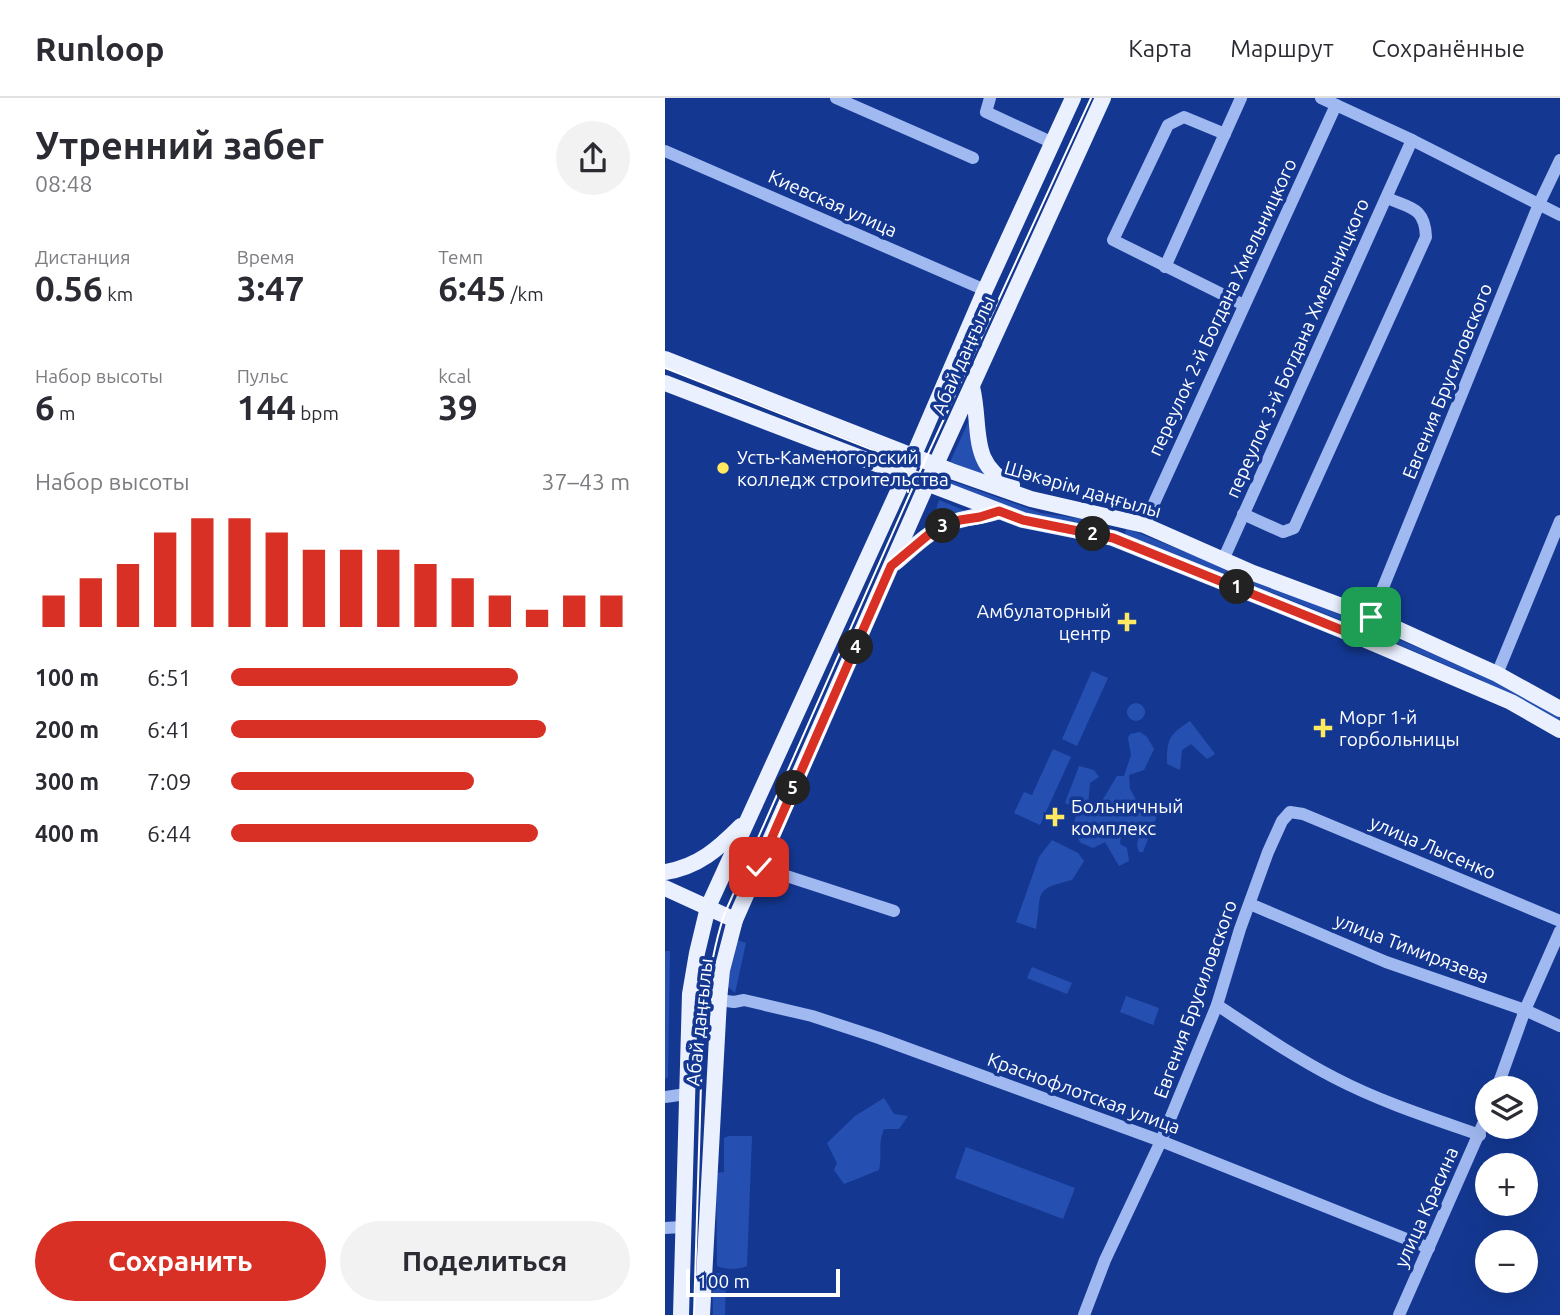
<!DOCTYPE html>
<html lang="ru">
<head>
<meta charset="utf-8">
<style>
	body { margin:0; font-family:Ubuntu,sans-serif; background:#f2f2f3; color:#2b2b33; height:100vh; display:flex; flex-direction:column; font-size:26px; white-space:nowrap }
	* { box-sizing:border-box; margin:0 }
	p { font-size:23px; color:#7c7c81 }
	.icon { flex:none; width:38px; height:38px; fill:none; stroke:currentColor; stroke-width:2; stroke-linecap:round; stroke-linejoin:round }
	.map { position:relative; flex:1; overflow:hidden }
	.details { display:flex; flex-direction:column; background:#fff; width:665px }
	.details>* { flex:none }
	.controls { position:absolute; left:810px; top:978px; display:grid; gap:14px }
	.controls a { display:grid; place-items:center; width:63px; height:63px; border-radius:50%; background:#fff; box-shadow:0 7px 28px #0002; font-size:35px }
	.scale { position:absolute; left:21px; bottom:18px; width:154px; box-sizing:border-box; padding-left:7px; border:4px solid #fff; border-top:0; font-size:19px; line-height:24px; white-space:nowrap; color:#fff; -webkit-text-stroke:5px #143892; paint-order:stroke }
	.pin { position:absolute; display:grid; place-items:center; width:60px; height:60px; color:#fff; margin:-30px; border-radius:14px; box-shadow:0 4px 10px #0006 }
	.km { position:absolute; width:35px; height:35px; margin:-18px; border-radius:50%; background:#222; color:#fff; font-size:19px; line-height:35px; text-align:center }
	.round { display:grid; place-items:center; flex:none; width:74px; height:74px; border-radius:37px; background:#f2f2f3 }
	.head { display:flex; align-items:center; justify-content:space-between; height:119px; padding:0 35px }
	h1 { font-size:38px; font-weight:700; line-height:52px }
	.metrics { display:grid; grid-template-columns:repeat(3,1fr); gap:10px; height:119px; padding:7px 35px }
	.metrics div { display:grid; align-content:center }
	.metrics b { font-size:35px; font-weight:700 }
	.metrics small { font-size:19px; font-weight:400 }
	.metrics p { font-size:19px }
	.chart { height:196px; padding:14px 35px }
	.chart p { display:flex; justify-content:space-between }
	.chart svg { width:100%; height:126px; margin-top:7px; stroke:#d93025; stroke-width:6 }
	.button { display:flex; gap:14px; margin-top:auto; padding:14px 35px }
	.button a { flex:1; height:80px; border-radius:42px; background:#d93025; color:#fff; font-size:28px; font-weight:700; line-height:80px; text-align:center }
	.button a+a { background:#f2f2f3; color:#2b2b33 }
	ul { padding:0 35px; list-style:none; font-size:23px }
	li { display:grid; grid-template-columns:112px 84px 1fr; align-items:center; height:52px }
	li i { height:18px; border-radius:9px; background:#d93025 }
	header { display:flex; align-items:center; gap:42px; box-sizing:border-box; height:98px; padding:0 35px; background:#fff; border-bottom:2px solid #e1e1e2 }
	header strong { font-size:33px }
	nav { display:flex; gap:38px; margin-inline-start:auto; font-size:24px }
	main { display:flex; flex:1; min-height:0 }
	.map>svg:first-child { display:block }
</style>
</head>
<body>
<header>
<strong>Runloop</strong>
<nav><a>Карта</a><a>Маршрут</a><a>Сохранённые</a></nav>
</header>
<main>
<section class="details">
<div class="head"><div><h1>Утренний забег</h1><p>08:48</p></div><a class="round"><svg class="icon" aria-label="share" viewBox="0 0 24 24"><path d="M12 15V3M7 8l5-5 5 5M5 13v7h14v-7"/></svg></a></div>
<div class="metrics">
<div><p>Дистанция</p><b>0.56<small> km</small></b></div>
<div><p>Время</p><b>3:47</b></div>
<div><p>Темп</p><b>6:45<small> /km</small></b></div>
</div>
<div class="metrics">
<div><p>Набор высоты</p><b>6<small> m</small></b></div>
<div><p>Пульс</p><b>144<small> bpm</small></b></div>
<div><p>kcal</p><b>39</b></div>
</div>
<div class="chart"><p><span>Набор высоты</span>37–43 m</p>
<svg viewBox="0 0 160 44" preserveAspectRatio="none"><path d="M5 44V33M15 44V27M25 44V22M35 44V11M45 44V6M55 44V6M65 44V11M75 44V17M85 44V17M95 44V17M105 44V22M115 44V27M125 44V33M135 44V38M145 44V33M155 44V33"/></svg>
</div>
<ul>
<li><b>100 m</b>6:51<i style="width:72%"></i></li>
<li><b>200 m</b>6:41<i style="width:79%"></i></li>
<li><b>300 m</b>7:09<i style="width:61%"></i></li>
<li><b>400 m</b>6:44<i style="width:77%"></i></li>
</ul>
<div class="button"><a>Сохранить</a><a>Поделиться</a></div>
</section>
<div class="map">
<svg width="895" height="1217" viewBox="0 0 895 1217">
	<rect width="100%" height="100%" fill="#143892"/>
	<!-- green -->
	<g fill="#2550b1">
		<polygon points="306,318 327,381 285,364"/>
		<polygon points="286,383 376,415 440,424 439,428 374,419 346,412 284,389"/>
		<polygon points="274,402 303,414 283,420 270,415"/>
		<polygon points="461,430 684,520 683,525 460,436"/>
		<polygon points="713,533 814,575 895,617 895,623 812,580 711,537"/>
		<polygon points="427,573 443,580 412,648 397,641"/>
		<circle cx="471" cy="614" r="9"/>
		<path d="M525,623L550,656L542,661L526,646L517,652L515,672L502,666C502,640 504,637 525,623Z"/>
		<polygon points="475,634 482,639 489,651 479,672 464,677 465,691 475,709 487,708 493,715 478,754 474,754 472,747 475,732 469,729 456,737 455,746 462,750 464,763 454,768 440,744 428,750 416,745 406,731 414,711 400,705 414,668 429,672 434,679 425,685 422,718 428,718 452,678 459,678 466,657 463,640 465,636"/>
		<polygon points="388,651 406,659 375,727 349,715 359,694 367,697"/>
		<path d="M387,742L413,755L419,763L407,782C366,792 378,794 371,831L351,824L374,759Z"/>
		<polygon points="69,841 81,845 70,895 60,886"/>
		<polygon points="0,853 5,853 3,979 0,981"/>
		<polygon points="367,869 407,885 402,896 362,880"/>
		<polygon points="461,898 494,910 488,927 455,914"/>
		<path d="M219,1000L229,1016L243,1018L234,1031H219C212,1048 218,1055 214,1072L179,1086L169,1072L172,1065L162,1045L190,1018Z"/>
		<path d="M64,1038H87L82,1168C72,1172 62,1172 52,1168L51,1075L59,1074V1040Z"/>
		<polygon points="301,1049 410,1090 398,1121 290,1080"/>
		<polygon points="47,1175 61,1175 60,1217 48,1217"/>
	</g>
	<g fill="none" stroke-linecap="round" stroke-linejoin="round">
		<!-- minor -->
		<g stroke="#a1b9f1" stroke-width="12">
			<polyline points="171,0 308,60"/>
			<polyline points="325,0 321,14 388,45"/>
			<polyline points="656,0 747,42 895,117"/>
			<polyline points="560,36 519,19 503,27 448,142 579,207"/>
			<polyline points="0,53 320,192"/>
			<polyline points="500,169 576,0"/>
			<path d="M578,416L618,434L629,430L761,139C760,109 745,110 722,100"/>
			<polyline points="479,427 671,7"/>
			<polyline points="558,462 747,42"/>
			<polyline points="706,519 874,106 895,62"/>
			<polyline points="832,576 895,423"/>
			<polyline points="94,769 229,813"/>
			<polyline points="585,806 721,864 860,912 895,928"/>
			<polyline points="54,902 69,904 79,902 147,918 214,940 496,1043 764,1150"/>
			<path d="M552,907C590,932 629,959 670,980C716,1004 766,1020 815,1037"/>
			<polyline points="832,990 860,912 895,833"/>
			<polyline points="0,999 21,996"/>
			<polyline points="0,1130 17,1129"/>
			<polyline points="419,1217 440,1162 496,1043 552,907 575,831 603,754 617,723 625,714 638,716 895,823"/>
			<polyline points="734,1217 822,1017"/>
		</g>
		<!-- major -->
		<g stroke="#ebf0ff" stroke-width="16">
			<polyline points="0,261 286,373 366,401 479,427 588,475 706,519 832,576 895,611"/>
			<polyline points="0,285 358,422 448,440 694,539 846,604 895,632"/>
			<path d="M307,289C317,329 303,367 347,387"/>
			<path d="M230,465C251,447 269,428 295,422C309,418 321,418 334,413"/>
			<path d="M0,774C33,769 53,751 76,728"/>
			<polyline points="0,790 70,822"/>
			<polyline points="16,1217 25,896 32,855 43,809 239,380 320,192 408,0"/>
			<polyline points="37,1217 54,902 57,872 70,822 262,386 438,0"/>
		</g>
		<!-- tram -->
		<g stroke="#fff" stroke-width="2">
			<polyline points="0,270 231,361 243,377 243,394"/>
			<path d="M29,1217C31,1151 33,1085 35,1019C37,951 38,882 59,817L251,382L426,0"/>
		</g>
	</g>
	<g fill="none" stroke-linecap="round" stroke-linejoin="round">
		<defs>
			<polyline id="route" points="94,769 226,468 269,432 295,422 315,419 334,413 358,422 448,440 694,539 706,519"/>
		</defs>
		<!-- route casing -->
		<use href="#route" stroke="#fff" stroke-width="14"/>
		<!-- route -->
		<use href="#route" stroke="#d93025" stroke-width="9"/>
	</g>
	<!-- markers -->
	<g fill="#ffe961" stroke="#143892" stroke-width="2.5">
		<circle cx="58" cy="370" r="7"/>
		<path d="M458.5 513.5h7v7h7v7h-7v7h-7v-7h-7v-7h7z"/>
		<path d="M654.5 619.5h7v7h7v7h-7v7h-7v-7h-7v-7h7z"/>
		<path d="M386.5 708.5h7v7h7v7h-7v7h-7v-7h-7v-7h7z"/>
	</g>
	<g text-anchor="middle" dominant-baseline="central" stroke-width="7" stroke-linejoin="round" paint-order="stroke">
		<!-- street labels -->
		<g font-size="19" fill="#fff" stroke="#143892">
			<text transform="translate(168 105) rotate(24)">Киевская улица</text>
			<text transform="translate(557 209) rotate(-65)">переулок 2-й Богдана Хмельницкого</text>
			<text transform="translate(632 250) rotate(-66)">переулок 3-й Богдана Хмельницкого</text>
			<text transform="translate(298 257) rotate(-66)">Абай даңғылы</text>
			<text transform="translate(782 283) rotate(-68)">Евгения Брусиловского</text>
			<text transform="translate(418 391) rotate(16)">Шәкәрім даңғылы</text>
			<text transform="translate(768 749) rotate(23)">улица Лысенко</text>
			<text transform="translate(747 850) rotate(21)">улица Тимирязева</text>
			<text transform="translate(530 901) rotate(-70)">Евгения Брусиловского</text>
			<text transform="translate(34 924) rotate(-84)">Абай даңғылы</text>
			<text transform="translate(419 995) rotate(20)">Краснофлотская улица</text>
			<text transform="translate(761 1109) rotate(-66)">улица Красина</text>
		</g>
		<!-- poi labels -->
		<g font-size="19" fill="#fff" stroke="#143892" text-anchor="start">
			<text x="72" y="359">Усть-Каменогорский<tspan x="72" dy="22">колледж строительства</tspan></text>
			<text x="446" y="513" text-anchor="end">Амбулаторный<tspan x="446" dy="22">центр</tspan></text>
			<text x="674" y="619">Морг 1-й<tspan x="674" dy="22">горбольницы</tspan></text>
			<text x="406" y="708">Больничный<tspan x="406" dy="22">комплекс</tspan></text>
		</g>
	</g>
</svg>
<div class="controls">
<a><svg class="icon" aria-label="layers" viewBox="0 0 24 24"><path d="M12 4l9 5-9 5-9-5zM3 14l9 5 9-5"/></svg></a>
<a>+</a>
<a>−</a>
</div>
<div class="scale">100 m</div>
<div class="pin" style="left:706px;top:519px;background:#1e9e55"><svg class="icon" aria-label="arrive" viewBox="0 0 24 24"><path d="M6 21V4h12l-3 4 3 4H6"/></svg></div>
<div class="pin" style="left:94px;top:769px;background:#d93025"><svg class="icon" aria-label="check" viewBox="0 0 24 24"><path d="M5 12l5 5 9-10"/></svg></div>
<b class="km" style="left:572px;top:489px">1</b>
<b class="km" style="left:428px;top:436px">2</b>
<b class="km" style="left:278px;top:428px">3</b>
<b class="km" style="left:191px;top:549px">4</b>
<b class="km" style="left:128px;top:690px">5</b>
</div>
</main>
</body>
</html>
